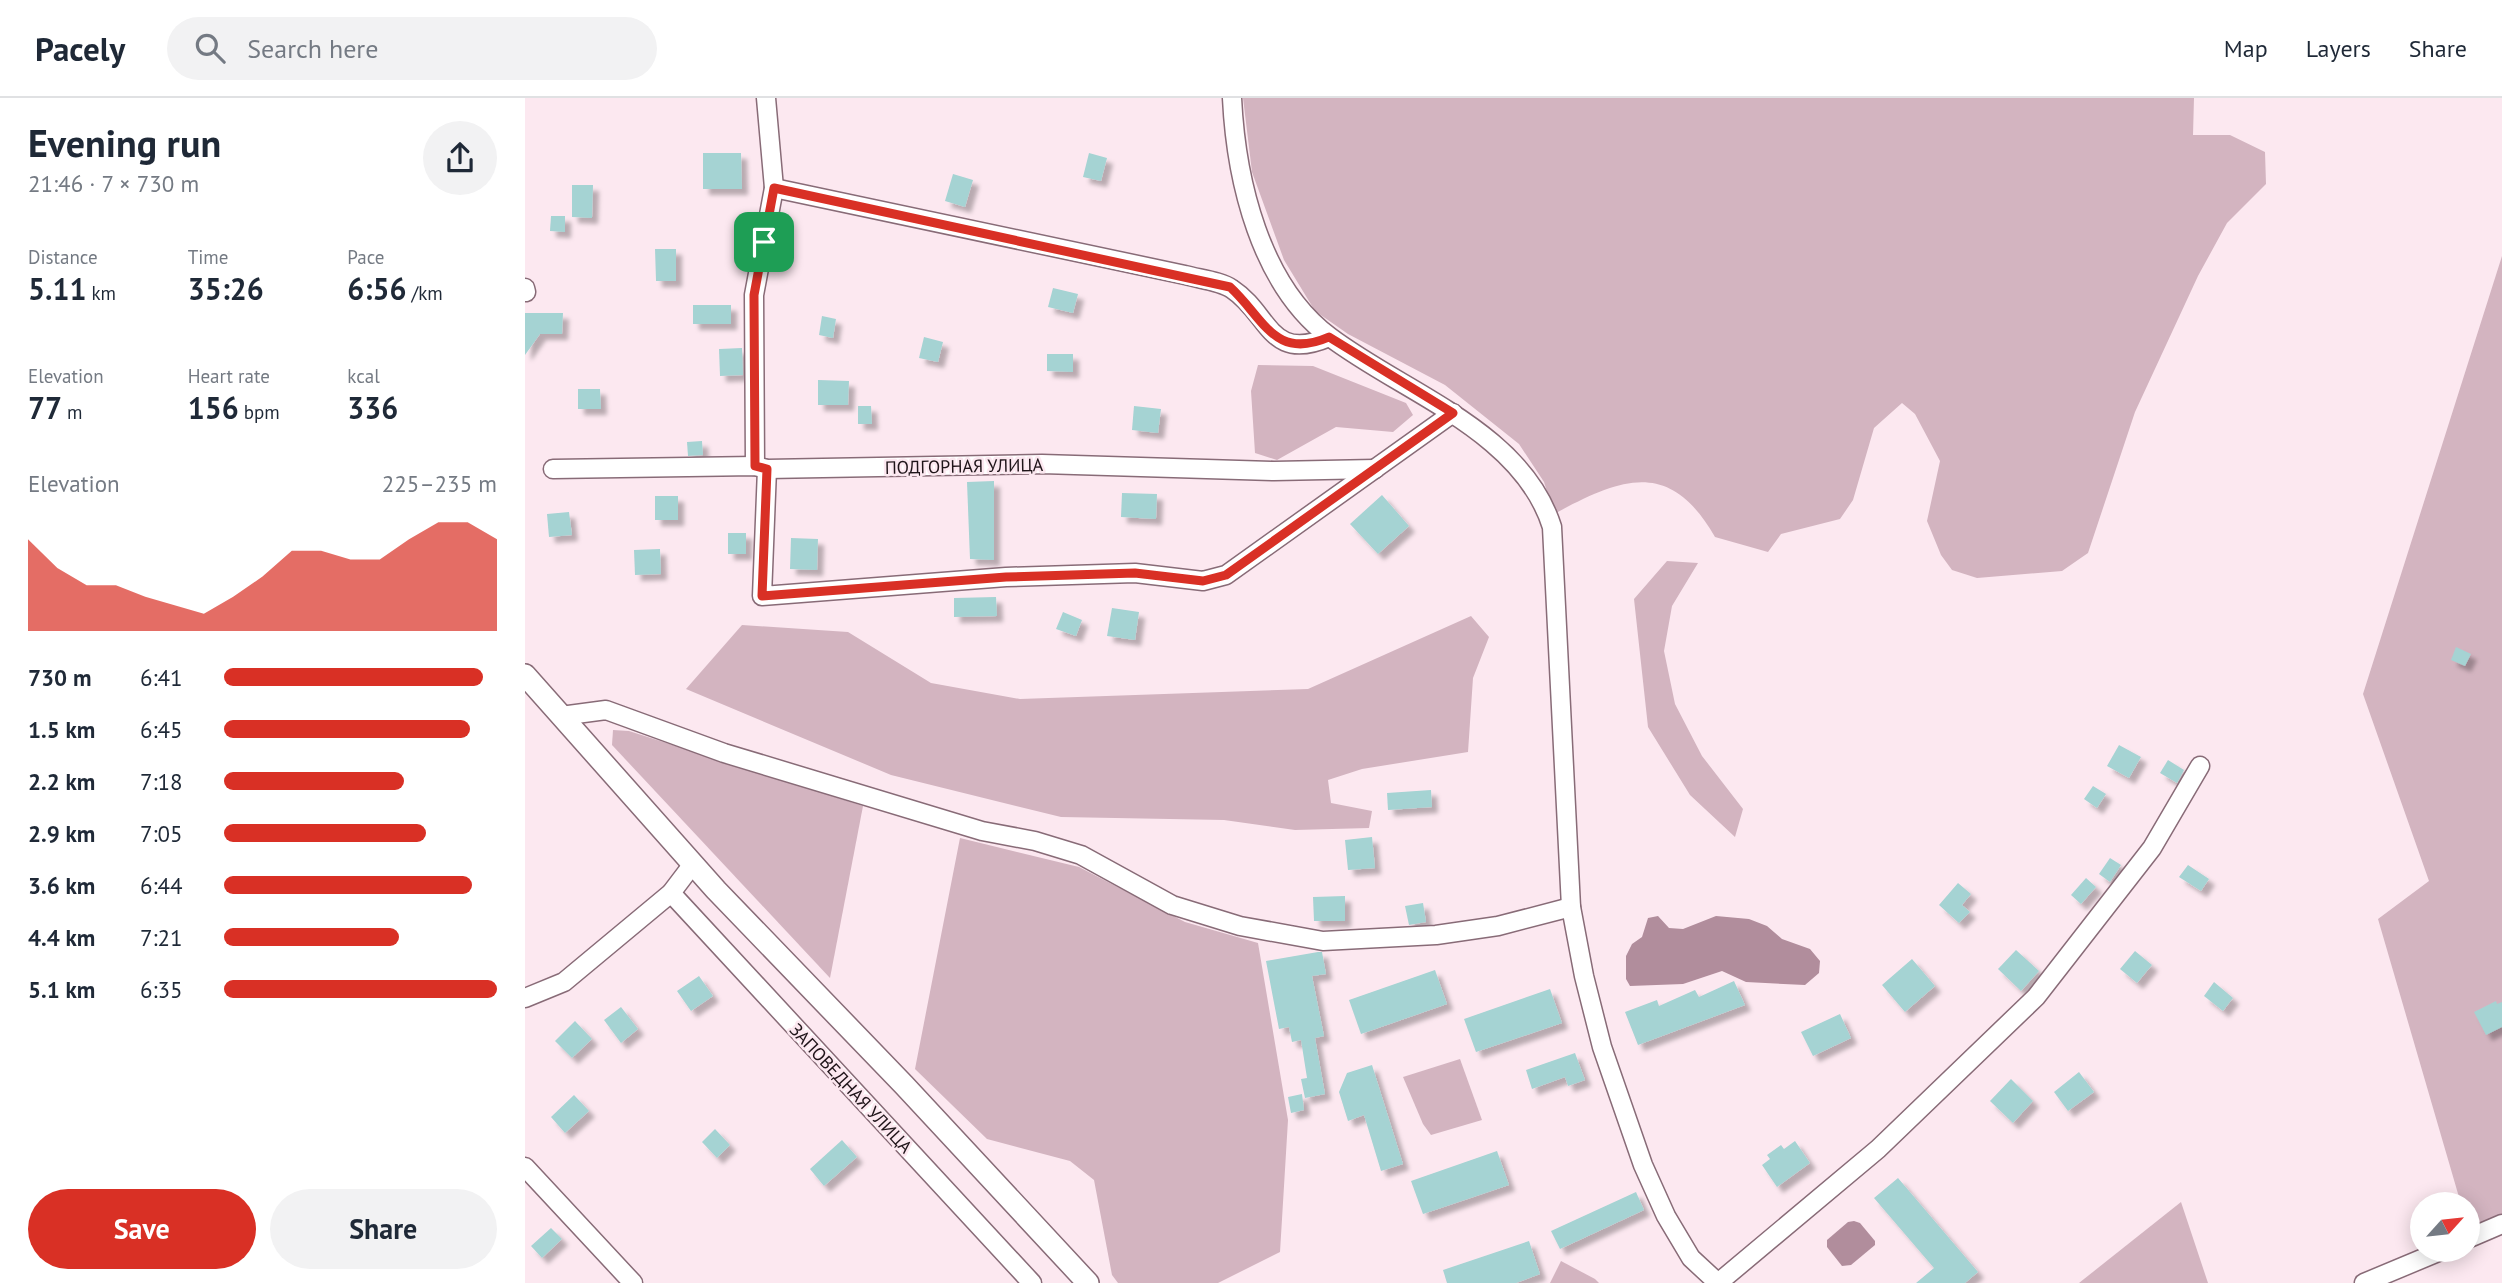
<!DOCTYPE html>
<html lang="en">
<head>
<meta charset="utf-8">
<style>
	body { margin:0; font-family:"PT Sans",sans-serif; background:#f2f2f3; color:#1f2937; height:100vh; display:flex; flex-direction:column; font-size:26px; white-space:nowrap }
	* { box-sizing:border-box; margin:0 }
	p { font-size:23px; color:#747a83 }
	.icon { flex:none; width:38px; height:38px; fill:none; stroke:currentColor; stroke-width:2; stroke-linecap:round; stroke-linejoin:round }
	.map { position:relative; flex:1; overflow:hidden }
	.panel { display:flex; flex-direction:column; background:#fff; width:525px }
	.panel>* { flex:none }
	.needle { width:46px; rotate:63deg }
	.fabs { position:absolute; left:1885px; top:1094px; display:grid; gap:14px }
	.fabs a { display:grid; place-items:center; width:70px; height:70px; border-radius:50%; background:#fff; box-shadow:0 4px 18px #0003; font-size:35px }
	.pin { position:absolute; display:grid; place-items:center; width:60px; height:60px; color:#fff; margin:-30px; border-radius:14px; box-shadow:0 4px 10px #0006 }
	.round { display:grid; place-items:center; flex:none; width:74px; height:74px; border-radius:37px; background:#f2f2f3 }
	.summary { display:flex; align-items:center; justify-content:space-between; height:119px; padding:0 28px }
	h1 { font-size:38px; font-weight:700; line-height:52px }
	.metrics { display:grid; grid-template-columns:repeat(3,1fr); gap:10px; height:119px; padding:7px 28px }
	.metrics div { display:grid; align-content:center }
	.metrics b { font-size:30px; font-weight:700 }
	.metrics small { font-size:19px; font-weight:400 }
	.metrics p { font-size:19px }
	.chart { height:196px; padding:14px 28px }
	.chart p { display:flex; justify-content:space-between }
	.chart svg { width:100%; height:126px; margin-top:7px; fill:#d93025; opacity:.7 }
	.primary-button { display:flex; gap:14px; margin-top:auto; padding:14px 28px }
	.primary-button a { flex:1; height:80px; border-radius:42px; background:#d93025; color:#fff; font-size:28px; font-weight:700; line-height:80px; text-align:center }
	.primary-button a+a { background:#f2f2f3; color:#1f2937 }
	ul { padding:0 28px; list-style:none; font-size:23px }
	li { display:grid; grid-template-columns:112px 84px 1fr; align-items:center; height:52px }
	li i { height:18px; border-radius:9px; background:#d93025 }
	header { display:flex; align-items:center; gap:42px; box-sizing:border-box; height:98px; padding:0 35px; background:#fff; border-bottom:2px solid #e0e1e3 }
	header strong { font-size:33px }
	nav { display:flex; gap:38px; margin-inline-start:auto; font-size:24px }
	.search { width:490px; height:63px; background:#f2f2f3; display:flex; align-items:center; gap:18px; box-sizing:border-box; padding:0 24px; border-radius:38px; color:#747a83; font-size:26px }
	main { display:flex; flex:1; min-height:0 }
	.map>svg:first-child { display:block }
</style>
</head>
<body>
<header>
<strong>Pacely</strong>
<div class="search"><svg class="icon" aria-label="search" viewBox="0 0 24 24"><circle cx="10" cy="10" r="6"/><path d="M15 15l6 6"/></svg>Search here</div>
<nav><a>Map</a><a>Layers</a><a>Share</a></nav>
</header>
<main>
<section class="panel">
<div class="summary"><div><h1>Evening run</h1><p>21:46 · 7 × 730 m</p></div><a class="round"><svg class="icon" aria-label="share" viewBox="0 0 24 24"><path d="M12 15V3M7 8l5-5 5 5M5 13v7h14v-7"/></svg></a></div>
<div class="metrics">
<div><p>Distance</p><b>5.11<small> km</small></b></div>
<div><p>Time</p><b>35:26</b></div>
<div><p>Pace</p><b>6:56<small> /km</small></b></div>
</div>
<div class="metrics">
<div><p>Elevation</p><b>77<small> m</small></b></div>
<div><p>Heart rate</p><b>156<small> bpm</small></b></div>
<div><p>kcal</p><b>336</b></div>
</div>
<div class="chart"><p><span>Elevation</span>225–235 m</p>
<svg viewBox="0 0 160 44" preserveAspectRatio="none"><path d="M0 44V12L10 22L20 28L30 28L40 32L50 35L60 38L70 32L80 25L90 16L100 16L110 19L120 19L130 12L140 6L150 6L160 12V44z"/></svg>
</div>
<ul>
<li><b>730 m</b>6:41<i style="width:95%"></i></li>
<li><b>1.5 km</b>6:45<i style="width:90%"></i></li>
<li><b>2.2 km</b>7:18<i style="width:66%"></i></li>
<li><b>2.9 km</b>7:05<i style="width:74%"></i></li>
<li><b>3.6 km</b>6:44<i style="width:91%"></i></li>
<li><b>4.4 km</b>7:21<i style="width:64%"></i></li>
<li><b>5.1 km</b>6:35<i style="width:100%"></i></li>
</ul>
<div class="primary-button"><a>Save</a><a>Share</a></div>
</section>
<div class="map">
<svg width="1977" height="1185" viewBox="0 0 1977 1185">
	<defs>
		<filter id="shadow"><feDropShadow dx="6" dy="6" stdDeviation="2" flood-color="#0004"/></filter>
	</defs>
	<rect width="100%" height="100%" fill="#fce8f0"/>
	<!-- green -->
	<g fill="#d3b4c0">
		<path d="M718,0H1669L1668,37H1705L1740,54L1741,86L1702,125L1673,178L1610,314L1563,455L1537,473L1452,480L1427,472L1416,457L1402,423L1415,363L1390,316L1377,305L1349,330L1328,402L1315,421L1256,436L1243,454L1190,439C1145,361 1098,379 1029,416L1019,384L994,346L920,287L823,236L790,213L759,162L727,74Z"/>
		<polygon points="1977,158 1977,1137 1948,1147 1943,1128 1942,1106 1936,1106 1853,821 1904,783 1838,596"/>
		<polygon points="733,267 788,268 881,305 888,317 868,334 811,329 752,362 730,355 726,293"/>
		<polygon points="1142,463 1173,465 1147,508 1139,553 1150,606 1177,658 1218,711 1210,739 1165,697 1123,629 1109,501"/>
		<polygon points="946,518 964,539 948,580 943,654 837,671 803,682 806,705 847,713 844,730 770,732 699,722 536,719 366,677 161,591 217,527 323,534 406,585 495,601 783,591"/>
		<polygon points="88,632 104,633 338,708 305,880 87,647"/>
		<polygon points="435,740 554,769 660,824 733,845 763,1022 755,1154 693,1185 593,1185 587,1177 569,1082 545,1063 462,1041 390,971"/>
		<polygon points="935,961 957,1022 906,1037 898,1026 878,979"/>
		<polygon points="1656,1104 1683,1185 1554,1185"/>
		<polygon points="1036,1163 1070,1181 1074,1185 1025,1185"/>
	</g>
	<!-- water -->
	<g fill="#b18d9c">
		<polygon points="1133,818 1144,830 1158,831 1191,818 1224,821 1242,828 1257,841 1285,851 1295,863 1294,875 1280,887 1221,884 1197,873 1158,886 1105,888 1101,881 1101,858 1107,846 1117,839 1123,820"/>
		<polygon points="1329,1123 1335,1125 1350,1143 1350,1147 1326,1167 1317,1168 1302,1149 1302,1142 1323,1124"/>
	</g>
	<!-- building -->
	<g fill="#a5d3d3" filter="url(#shadow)">
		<polygon points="178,55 216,55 217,91 178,91"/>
		<polygon points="564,55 582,60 576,83 558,79"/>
		<polygon points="428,76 448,82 440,109 420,103"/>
		<polygon points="47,87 68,87 67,120 47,119"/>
		<polygon points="26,118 40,118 40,134 25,133"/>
		<polygon points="130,151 151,151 151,183 131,183"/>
		<polygon points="528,190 553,196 548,215 523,209"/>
		<rect x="168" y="207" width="38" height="19"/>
		<polygon points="0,215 38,215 37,236 15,236 0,257"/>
		<polygon points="297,218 311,221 308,240 294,237"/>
		<polygon points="399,239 418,244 413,264 394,260"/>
		<polygon points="217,250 218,277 195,278 194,251"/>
		<polygon points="522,256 548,256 548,274 522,273"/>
		<polygon points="293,282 324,283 323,307 293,307"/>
		<polygon points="53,291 75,291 76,311 53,311"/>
		<polygon points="333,308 346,308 347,326 333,326"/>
		<polygon points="609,308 636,311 633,335 607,332"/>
		<polygon points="177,343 178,357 163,358 162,344"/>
		<polygon points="469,383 469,462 445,461 442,384"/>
		<polygon points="597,395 632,396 631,421 596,419"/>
		<polygon points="857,397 884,428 853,456 825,426"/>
		<rect x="130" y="398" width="23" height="24"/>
		<polygon points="44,414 47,437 24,439 22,416"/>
		<rect x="203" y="435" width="18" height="21"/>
		<polygon points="266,440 293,441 292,472 265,471"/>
		<polygon points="135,451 136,476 110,477 109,452"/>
		<polygon points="471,499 472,518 429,519 429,500"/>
		<polygon points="587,510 614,514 610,542 582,538"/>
		<polygon points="538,514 557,522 551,538 531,531"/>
		<polygon points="1931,549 1946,556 1940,568 1926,562"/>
		<polygon points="1594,647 1616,659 1604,680 1582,668"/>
		<polygon points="1643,662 1659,672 1652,685 1635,675"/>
		<polygon points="1568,688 1581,696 1572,710 1559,701"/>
		<polygon points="906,692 907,709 863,712 862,695"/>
		<polygon points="847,739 850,770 823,772 820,742"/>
		<polygon points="1585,760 1596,767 1585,784 1574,776"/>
		<polygon points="1663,767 1684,781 1676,793 1654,779"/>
		<polygon points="1561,780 1571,789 1556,806 1546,797"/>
		<polygon points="1433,785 1446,796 1437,807 1445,814 1434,825 1414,807"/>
		<polygon points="820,798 820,823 789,823 788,799"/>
		<polygon points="898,805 901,824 884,827 880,808"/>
		<polygon points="1491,852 1514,873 1496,893 1473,871"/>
		<polygon points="1610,853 1627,867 1612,885 1595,871"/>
		<polygon points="793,854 797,854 801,876 787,878 799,938 790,940 800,996 780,1000 776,981 782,980 776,942 767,944 764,929 754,931 741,863"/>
		<polygon points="1387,861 1410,888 1380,914 1357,887"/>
		<polygon points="910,872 922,906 836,936 824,902"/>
		<polygon points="174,878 188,898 166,913 152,893"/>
		<polygon points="1209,883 1220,907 1113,947 1100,914 1132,902 1134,908 1170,892 1174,899"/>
		<polygon points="1689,884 1708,900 1698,913 1679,898"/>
		<polygon points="1025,891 1037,925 951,954 939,921"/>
		<polygon points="1971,903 1972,906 1977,904 1977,929 1961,937 1949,914"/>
		<polygon points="96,909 113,931 96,945 79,922"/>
		<polygon points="1315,916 1326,940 1288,958 1276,934"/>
		<polygon points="50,923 67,941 47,960 30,943"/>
		<polygon points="1050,955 1060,982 1043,988 1040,979 1007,991 1001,972"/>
		<polygon points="847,967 878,1066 856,1073 839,1017 823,1023 814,994 822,975"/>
		<polygon points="1554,974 1569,994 1543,1013 1529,994"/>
		<polygon points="1486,981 1508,1003 1488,1025 1465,1003"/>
		<polygon points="777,996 779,1012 766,1015 763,999"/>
		<polygon points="49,997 64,1013 40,1035 26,1019"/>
		<polygon points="190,1031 205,1047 192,1060 177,1044"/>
		<polygon points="317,1042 332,1059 299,1088 285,1071"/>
		<polygon points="1270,1043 1285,1065 1252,1089 1237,1067 1245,1061 1242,1057 1256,1047 1259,1051"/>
		<polygon points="972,1053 984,1087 898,1116 886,1083"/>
		<polygon points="1373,1080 1453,1174 1440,1185 1391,1185 1409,1170 1349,1100"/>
		<polygon points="1111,1094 1119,1112 1035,1151 1026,1133"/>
		<polygon points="26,1130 37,1141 17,1160 6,1148"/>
		<polygon points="1004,1143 1015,1176 991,1185 922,1185 918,1172"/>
	</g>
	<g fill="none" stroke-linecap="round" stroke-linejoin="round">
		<defs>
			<g id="minor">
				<path d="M707,0C711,82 735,187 805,239C879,295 997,333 1027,429L1046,809L1059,878L1077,949L1118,1067L1141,1118L1166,1160L1193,1185"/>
				<path d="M249,90L660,177C674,181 696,183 707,191C745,216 744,265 804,239"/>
				<polyline points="0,190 1,194"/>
				<polyline points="230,368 229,197 249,90 241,0"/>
				<polyline points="28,371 230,368 242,371 517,366 749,373 850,371"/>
				<polyline points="242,371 237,498 481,479 610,475 678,483 701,477 928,315"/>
				<polyline points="36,618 81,612 199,655 457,733 510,743 556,757 647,807 715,828 798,843 911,837 973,828 1046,809"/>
				<polyline points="146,795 507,1185"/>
				<polyline points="0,900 39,884 146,795 168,766"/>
				<polyline points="0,1069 108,1185"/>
				<polyline points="1942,1141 1977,1126"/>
				<polyline points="1193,1185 1353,1051 1511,899 1627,750 1675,668"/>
				<polyline points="1839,1185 1918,1152"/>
			</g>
			<polyline id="tertiary" points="0,577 191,792 379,987 563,1185"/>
		</defs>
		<!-- minor casing -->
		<use href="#minor" stroke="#886b77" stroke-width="21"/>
		<!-- tertiary casing -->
		<use href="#tertiary" stroke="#886b77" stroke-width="24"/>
		<!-- minor -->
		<use href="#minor" stroke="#fff" stroke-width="18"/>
		<!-- tertiary -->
		<use href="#tertiary" stroke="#fff" stroke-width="21"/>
	</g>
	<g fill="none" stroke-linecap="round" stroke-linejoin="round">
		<defs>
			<path id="route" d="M249,90L705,189C739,220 749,263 804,239L928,315L701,477L678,483L610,475L481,479L237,498L242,371L230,368L229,197Z"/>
		</defs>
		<!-- route casing -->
		<use href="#route" stroke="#fff" stroke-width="14"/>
		<!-- route -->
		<use href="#route" stroke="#d93025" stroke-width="9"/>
	</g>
	<g text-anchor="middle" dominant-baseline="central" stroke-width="5" stroke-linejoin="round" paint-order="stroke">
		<!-- street labels -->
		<g font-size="18" fill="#1f1419" stroke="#fce8f0">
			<text transform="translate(439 368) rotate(-1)">ПОДГОРНАЯ УЛИЦА</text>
			<text transform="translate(326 990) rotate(47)">ЗАПОВЕДНАЯ УЛИЦА</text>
		</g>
	</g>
</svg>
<div class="fabs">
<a><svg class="needle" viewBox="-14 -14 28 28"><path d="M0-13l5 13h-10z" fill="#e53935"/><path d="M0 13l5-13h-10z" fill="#747a83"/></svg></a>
</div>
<div class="pin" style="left:239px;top:144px;background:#1e9e55"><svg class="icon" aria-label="arrive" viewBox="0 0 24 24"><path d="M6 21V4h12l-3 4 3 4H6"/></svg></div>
</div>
</main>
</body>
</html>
